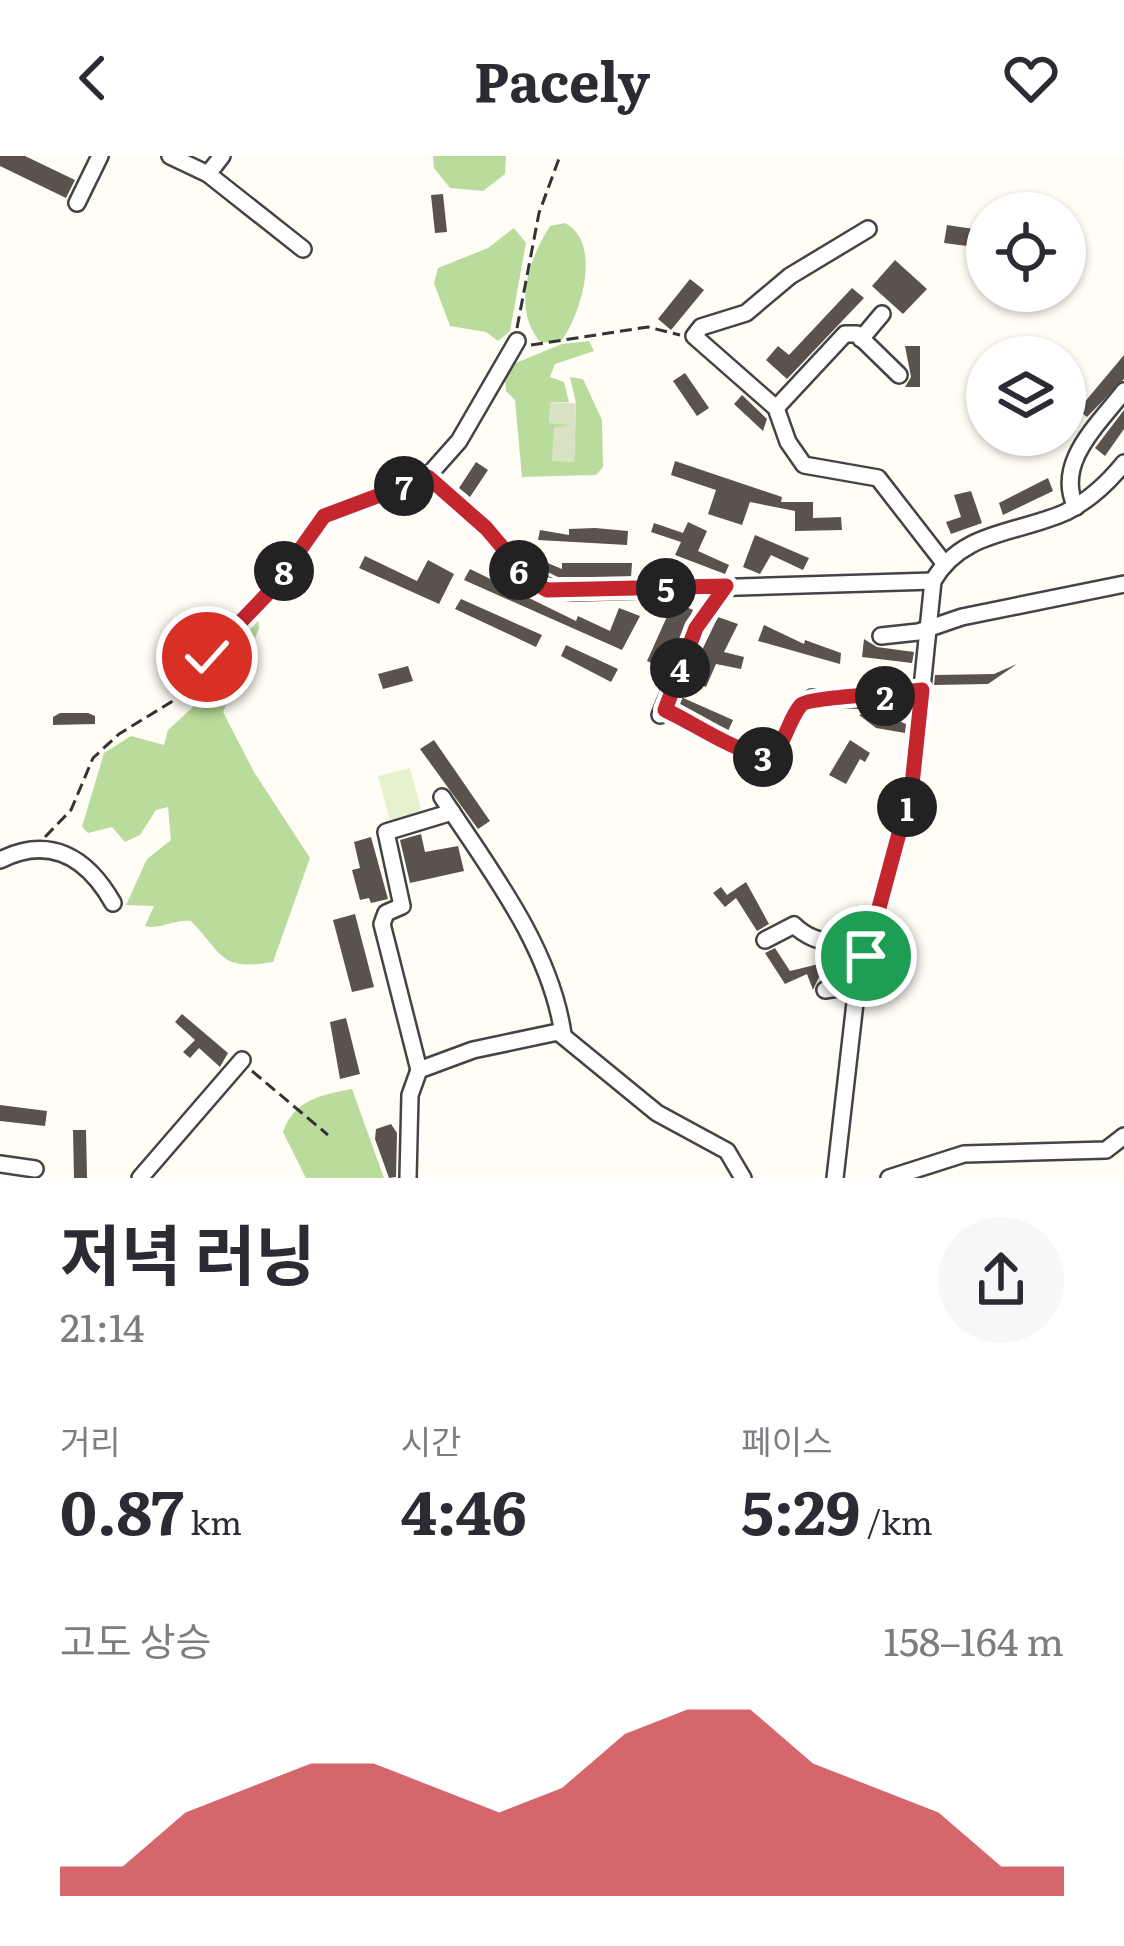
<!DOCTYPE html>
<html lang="ko">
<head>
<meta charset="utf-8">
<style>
	body { margin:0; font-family:Literata,"Noto Sans KR",serif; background:#f7f7f7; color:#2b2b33; height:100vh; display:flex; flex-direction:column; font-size:45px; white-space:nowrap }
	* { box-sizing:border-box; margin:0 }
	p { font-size:39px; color:#7c7c81 }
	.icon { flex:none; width:66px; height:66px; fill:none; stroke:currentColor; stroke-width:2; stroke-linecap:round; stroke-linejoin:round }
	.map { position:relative; height:1022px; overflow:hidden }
	.drawer { display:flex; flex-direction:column; background:#fff; flex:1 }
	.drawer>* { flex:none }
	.tools { position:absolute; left:966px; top:36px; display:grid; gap:24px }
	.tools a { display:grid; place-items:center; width:120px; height:120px; border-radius:50%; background:#fff; box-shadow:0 3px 9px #0004; font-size:60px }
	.pin { position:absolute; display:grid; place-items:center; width:102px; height:102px; color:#fff; margin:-51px; border:6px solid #fff; border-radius:50%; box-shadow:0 3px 12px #0007 }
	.km { position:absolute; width:60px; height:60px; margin:-30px; border-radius:50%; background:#222; color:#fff; font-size:33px; line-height:60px; text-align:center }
	.round { display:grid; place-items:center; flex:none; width:126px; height:126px; border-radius:63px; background:#f7f7f7 }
	.summary { display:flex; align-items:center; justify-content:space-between; height:204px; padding:0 60px }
	h1 { font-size:66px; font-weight:700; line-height:90px }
	.stats { display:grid; grid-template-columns:repeat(3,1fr); gap:18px; height:204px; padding:12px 60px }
	.stats div { display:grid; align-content:center }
	.stats b { font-size:60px; font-weight:700 }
	.stats small { font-size:33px; font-weight:400 }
	.stats p { font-size:33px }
	.chart { height:336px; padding:24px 60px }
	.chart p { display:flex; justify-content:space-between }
	.chart svg { width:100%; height:216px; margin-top:12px; fill:#c4262e; opacity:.7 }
	header { display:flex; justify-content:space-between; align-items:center; height:156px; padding:0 60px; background:#fff; font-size:54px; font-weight:700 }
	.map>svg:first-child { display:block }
</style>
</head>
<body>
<header><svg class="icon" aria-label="back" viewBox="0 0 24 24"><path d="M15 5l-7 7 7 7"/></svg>Pacely<svg class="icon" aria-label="heart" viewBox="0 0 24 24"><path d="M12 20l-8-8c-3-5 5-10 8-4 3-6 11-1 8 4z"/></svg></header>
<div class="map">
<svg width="1124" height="1022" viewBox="0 0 1124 1022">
	<rect width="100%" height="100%" fill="#fffdf5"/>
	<!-- forest -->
	<g fill="#b9dc9c">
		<polygon points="433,0 506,0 505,18 483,35 450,32 434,12"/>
		<path d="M565,67C602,86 582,156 562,184L541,187C512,155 528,104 550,70Z"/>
		<polygon points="514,72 526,87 510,175 498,185 486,176 450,170 434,127 438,112 488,92"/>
		<polygon points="589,185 594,195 555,208 550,221 564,226 569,246 551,246 549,267 569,268 574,306 576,247 570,221 583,223 602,264 603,311 596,319 522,321 515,244 506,235 504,212 562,188"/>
		<path d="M258,462L259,473L223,556L254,616L310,702L273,806C219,815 224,799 191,765C174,763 160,774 145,770L154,750L126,749L147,703L171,684L168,651L156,654L140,679L125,686L112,671L88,677L82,671L104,597L131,580L164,589L168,574L205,540L246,469Z"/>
		<path d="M352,933L384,1022H306L283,976C294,944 320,939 352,933Z"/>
	</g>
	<!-- cemetery -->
	<polygon fill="#d9e3c4" points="550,246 576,247 574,306 552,305 554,272 569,269 549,267"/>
	<!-- pitch -->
	<polygon fill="#e6f2cf" points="410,612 423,661 391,669 378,620"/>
	<!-- building -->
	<g fill="#5a524d">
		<polygon points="0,0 25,0 75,24 66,42 0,10"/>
		<polygon points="443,38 447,76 435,77 431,39"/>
		<polygon points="947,69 987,75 984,107 973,105 975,91 944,87"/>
		<polygon points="895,104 927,133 903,158 872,130"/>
		<polygon points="690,123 704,134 671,174 658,163"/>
		<polygon points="852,132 864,142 787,223 766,204 778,190 789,199"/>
		<polygon points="905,190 920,190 920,231 905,231 911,221"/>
		<polygon points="1124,199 1124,223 1087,261 1078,254"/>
		<polygon points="685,217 709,252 697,260 673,225"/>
		<polygon points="742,239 767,263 763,275 734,248"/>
		<polygon points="1124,254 1124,273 1105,300 1095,292"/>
		<polygon points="675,305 782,341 781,346 813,346 813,362 841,361 842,374 795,375 795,355 750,346 742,369 708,358 716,334 671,319"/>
		<polygon points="476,306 488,314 470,341 459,332"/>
		<polygon points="1048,322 1053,335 1003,359 999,347"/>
		<polygon points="971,335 982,367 951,378 946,366 961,361 954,339"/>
		<polygon points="688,366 707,375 698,395 729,409 725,418 675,399 681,386 651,376 654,367 683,377"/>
		<polygon points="595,372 628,375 627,389 538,384 540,374 569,379 569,373"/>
		<polygon points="755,379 809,402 803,414 771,399 760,418 743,411"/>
		<polygon points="365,400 417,425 428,404 454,418 439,448 359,412"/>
		<polygon points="533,401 562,413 562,407 632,407 631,421 558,421 539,412"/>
		<polygon points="470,413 576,465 578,460 610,475 619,452 640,460 622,494 464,424"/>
		<polygon points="461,443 542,479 536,491 455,453"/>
		<polygon points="674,445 693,454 666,514 647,505"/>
		<polygon points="718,461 738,468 724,496 744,501 741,513 716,508 706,531 688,523"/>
		<polygon points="764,469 804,488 805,484 841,497 840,508 758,485"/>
		<polygon points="864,483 877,491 914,496 912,507 862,501"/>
		<polygon points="566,489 618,513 611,526 561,500"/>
		<polygon points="1017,508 988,528 934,529 935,519 994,518"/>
		<polygon points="408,510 413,525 383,533 378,518"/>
		<polygon points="681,541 733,564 728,575 678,547"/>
		<polygon points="874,554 906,568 905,577 876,572 859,559"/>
		<polygon points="60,557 88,557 95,560 95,568 53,569 53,561"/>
		<polygon points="434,584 490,665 478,673 420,593"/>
		<polygon points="850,584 870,597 865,606 860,603 846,628 829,619"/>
		<polygon points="421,678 425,696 458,690 464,715 410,727 400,684"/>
		<polygon points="371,681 388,743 371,747 369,742 360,744 352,714 360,712 354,686"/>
		<polygon points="746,726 769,768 757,775 736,742 725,751 713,737 721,731 727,739"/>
		<polygon points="355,758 374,831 352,836 333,764"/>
		<polygon points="775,792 790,815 823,807 819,797 831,800 836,814 819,821 813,834 807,818 785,828 765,797"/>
		<polygon points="182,858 228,897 220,911 199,892 190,902 183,896 195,884 175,866"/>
		<polygon points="346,862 360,918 340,923 330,866"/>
		<polygon points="0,949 47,955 45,970 0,965"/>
		<polygon points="391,968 397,977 396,1021 389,1022 375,983 376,973"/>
		<polygon points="73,974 86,974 87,1022 74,1022"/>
	</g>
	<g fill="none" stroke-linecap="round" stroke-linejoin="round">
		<defs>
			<g id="minor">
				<polyline points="170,0 208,18"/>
				<polyline points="222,0 208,18 303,93"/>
				<polyline points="77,47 100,0"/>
				<polyline points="868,73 790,120 746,157 701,171 694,180 776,252 788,286 804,309 878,322 944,407"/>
				<polyline points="861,183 882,158"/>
				<path d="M517,185L459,285L427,321C446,338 468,353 485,371C515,402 525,433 573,436L933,425"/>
				<polyline points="776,252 845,178 857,178 899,219"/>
				<path d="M1076,351C1054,307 1099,268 1124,235"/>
				<polyline points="881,480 918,476 962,461 1124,428"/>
				<path d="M665,554C694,567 738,600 767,601L781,590L798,553L812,542L867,543L922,534"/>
				<polyline points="660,559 696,472 726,430"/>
				<path d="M442,641C489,713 550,790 563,878"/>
				<path d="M0,704C50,679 87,701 113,747"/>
				<path d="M765,784L794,769C815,790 840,785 865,800"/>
				<polyline points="825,834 858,829"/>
				<polyline points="419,914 382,768 386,757 402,750 386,676 452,656"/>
				<polyline points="0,1008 35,1013"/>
				<polyline points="140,1022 242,904"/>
				<polyline points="408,1022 410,939 419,914 473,894 558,876 657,957 727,995 743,1022"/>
				<path d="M835,1022L856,838L912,629L933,425C962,374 1018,378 1066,356C1090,344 1107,328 1124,307"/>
				<polyline points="889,1022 964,998 1106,994 1124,980"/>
			</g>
		</defs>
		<!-- minor casing -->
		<use href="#minor" stroke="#444" stroke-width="20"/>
		<!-- path -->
		<g stroke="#333" stroke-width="3" stroke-dasharray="12 6" stroke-linecap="butt">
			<polyline points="517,172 539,57 560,0"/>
			<polyline points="531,189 648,171 680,179"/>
			<polyline points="45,681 71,654 93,602 119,578 176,543 221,484 273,432 324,360 414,326"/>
			<polyline points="252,915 328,979"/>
		</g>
		<!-- minor -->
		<use href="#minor" stroke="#fff" stroke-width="15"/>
	</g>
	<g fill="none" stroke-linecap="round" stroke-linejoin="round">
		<defs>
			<path id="route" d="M207,501L273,432L324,360L428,321L486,372L531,425L547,434L726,430L696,472L665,554C693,566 748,606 774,598C786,584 789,563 801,549C809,541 902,537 922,534L912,629L866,800"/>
		</defs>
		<!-- route casing -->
		<use href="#route" stroke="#fff" stroke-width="24"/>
		<!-- route -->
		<use href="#route" stroke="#c4262e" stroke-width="15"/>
	</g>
</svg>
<div class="tools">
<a><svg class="icon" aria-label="locate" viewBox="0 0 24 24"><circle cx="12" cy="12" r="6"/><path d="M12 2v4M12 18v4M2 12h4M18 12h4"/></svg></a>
<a><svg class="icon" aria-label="layers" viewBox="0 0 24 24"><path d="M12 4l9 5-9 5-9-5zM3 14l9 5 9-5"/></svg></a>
</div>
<div class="pin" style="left:866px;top:800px;background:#1e9e55"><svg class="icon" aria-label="arrive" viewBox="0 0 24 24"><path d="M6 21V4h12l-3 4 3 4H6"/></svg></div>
<div class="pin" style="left:207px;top:501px;background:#d93025"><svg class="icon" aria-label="check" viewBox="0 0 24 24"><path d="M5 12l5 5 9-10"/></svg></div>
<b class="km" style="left:907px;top:651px">1</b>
<b class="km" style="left:885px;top:540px">2</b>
<b class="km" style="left:763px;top:601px">3</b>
<b class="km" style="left:680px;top:512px">4</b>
<b class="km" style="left:666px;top:432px">5</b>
<b class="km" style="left:519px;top:414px">6</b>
<b class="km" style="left:404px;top:330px">7</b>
<b class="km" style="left:284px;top:415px">8</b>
</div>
<section class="drawer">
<div class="summary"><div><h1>저녁 러닝</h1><p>21:14</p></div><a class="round"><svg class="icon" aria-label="share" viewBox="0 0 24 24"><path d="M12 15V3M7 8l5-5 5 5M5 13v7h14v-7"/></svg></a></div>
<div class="stats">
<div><p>거리</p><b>0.87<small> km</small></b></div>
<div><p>시간</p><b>4:46</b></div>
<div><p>페이스</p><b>5:29<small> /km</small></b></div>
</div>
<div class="chart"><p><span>고도 상승</span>158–164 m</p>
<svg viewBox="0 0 160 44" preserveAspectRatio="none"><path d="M0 44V38L10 38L20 27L30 22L40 17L50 17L60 22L70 27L80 22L90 11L100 6L110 6L120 17L130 22L140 27L150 38L160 38V44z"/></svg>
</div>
</section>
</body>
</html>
